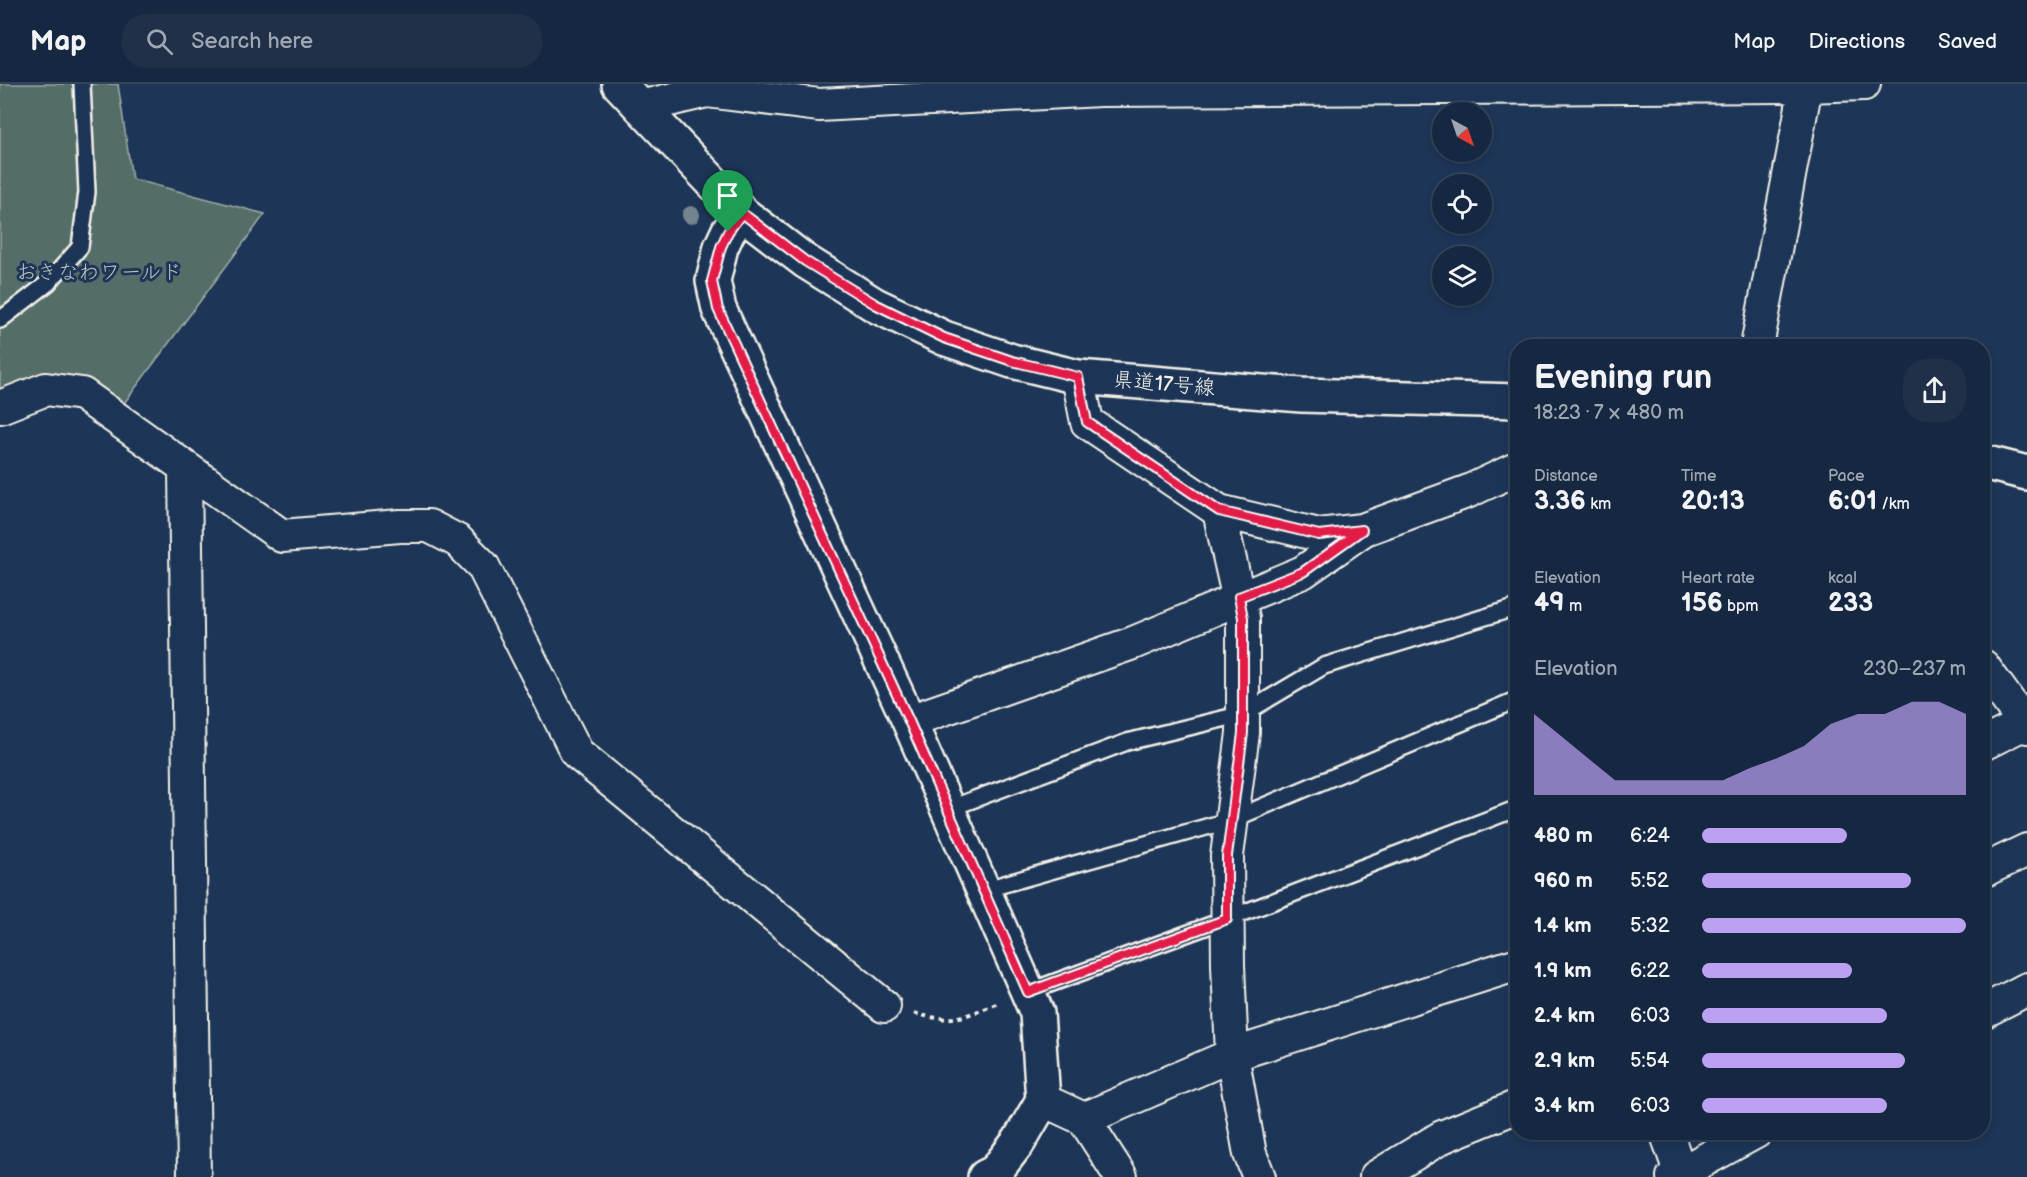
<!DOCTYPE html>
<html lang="en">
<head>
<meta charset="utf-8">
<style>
	body { margin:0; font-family:"Balsamiq Sans","Klee One",sans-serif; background:#1f3048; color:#f1f3f6; height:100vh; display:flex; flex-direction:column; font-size:22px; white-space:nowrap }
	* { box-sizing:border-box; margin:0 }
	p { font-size:20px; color:#9ea6b1 }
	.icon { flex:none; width:33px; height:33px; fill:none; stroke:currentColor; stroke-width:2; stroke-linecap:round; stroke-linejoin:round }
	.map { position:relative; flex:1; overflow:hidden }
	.sheet { position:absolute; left:1510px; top:255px; width:480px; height:801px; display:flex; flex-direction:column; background:#162841; border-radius:24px; box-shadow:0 3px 9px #0003,0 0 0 2px #35445a }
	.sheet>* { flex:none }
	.needle { width:39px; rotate:140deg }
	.tools { position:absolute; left:1432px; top:18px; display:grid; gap:12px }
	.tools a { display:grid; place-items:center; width:60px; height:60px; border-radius:50%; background:#162841; box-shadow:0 3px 9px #0003,0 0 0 2px #35445a; font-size:30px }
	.pin { position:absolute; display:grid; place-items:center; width:51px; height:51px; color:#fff; margin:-62px -26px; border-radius:50% 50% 50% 0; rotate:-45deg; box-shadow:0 0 6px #0007 }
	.pin .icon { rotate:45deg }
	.round { display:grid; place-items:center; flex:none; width:63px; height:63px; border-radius:24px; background:#1f3048 }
	.summary { display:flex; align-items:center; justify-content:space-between; height:102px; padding:0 24px }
	h1 { font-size:33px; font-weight:600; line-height:45px }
	.stats { display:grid; grid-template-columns:repeat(3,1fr); gap:9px; height:102px; padding:6px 24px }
	.stats div { display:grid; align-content:center }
	.stats b { font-size:26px; font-weight:600 }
	.stats small { font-size:16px; font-weight:400 }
	.stats p { font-size:16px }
	.chart { height:168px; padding:12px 24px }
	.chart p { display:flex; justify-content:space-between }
	.chart svg { width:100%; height:108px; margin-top:6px; fill:#bca0f2; opacity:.7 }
	ul { padding:0 24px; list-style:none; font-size:20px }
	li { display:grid; grid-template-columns:96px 72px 1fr; align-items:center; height:45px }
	li i { height:15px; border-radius:8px; background:#bca0f2 }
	header { display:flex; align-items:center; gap:36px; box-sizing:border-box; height:84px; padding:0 30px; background:#162841; border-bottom:2px solid #35445a }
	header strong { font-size:28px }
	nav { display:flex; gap:33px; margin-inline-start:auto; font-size:21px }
	.search { width:420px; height:54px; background:#1f3048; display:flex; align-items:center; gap:15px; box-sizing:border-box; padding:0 21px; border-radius:24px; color:#9ea6b1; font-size:22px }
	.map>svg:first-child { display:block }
</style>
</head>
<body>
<header>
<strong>Map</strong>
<div class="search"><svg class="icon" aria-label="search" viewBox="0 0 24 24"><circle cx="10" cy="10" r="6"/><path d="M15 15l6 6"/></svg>Search here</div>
<nav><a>Map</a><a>Directions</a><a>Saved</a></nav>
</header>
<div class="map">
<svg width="2027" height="1093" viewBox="0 0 2027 1093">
	<rect width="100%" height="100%" fill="#1d3557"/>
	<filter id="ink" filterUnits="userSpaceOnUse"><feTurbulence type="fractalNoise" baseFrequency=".0167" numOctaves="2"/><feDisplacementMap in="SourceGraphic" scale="12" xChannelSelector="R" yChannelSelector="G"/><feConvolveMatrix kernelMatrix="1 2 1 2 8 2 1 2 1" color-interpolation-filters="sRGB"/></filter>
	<g filter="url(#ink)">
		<!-- green -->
		<polygon fill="#556d69" stroke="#a4afa8" stroke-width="1.5" points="0,0 118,0 132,95 265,130 122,322 0,307"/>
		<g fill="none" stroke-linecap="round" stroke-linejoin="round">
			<defs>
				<g id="service">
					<polyline points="0,236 48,199 80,163 87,108 82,0"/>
					<polyline points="948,725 1127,658 1243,630 1324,582 1518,523"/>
					<polyline points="983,806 1231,736 1518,615"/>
					<polyline points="1028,908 1227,835 1518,724"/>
				</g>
				<g id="minor">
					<polyline points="640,23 707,7 819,21 1100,6 1806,2 1864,0"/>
					<polyline points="1757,262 1806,2"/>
					<polyline points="1078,293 1087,338 1219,427 1319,451 1362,446 1469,407 1518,384"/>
					<polyline points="0,323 46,305 82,310 282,452 400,442 429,442 458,457 483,482 577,669 884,922"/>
					<polyline points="185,385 194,1093"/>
					<polyline points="1219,427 1243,534 1243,649 1227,772 1228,881 1232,971 1250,1070 1259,1093"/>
					<polyline points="1983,582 2027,643"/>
					<polyline points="909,637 1133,559 1303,488 1360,448"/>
					<polyline points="1983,660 2027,638"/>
					<polyline points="1983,787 2027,766"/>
					<polyline points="1983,928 2027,905"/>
					<polyline points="1043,1016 1084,1035 1121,1093"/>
					<polyline points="1084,1035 1232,971 1518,880"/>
					<polyline points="1666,1048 1682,1093"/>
					<polyline points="1376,1093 1442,1053 1518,1022"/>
					<polyline points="1673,1093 1756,1048"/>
				</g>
				<polyline id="tertiary" points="742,129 728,148 721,163 713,197 719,225 909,637 1037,929 1043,1016 1019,1057 995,1088 985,1093"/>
				<g id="secondary">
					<polyline points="619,0 742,129 805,177 875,221 944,254 1012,277 1078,293 1301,311 1518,317"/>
					<polyline points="1983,378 2027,389"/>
				</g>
			</defs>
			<!-- service casing -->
			<use href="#service" stroke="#f4f1e8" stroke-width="20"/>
			<!-- minor casing -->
			<use href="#minor" stroke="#f4f1e8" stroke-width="36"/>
			<!-- tertiary casing -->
			<use href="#tertiary" stroke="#f4f1e8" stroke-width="38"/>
			<!-- secondary casing -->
			<use href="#secondary" stroke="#f4f1e8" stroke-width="38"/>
			<!-- path -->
			<path stroke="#f4f1e8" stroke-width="4" stroke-dasharray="4.5 4.5" stroke-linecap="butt" d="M914,929C952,940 963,933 999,919"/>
			<!-- service -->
			<use href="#service" stroke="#1d3557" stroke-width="15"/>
			<!-- minor -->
			<use href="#minor" stroke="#1d3557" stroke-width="32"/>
			<!-- tertiary -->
			<use href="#tertiary" stroke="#1d3557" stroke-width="33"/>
			<!-- secondary -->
			<use href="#secondary" stroke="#1d3557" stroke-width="33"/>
		</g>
		<!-- trees -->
		<circle fill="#74838f" cx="691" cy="131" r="9"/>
	</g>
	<g fill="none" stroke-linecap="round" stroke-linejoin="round" filter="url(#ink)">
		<defs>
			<polygon id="route" points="742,129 805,177 875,220 944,254 1012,277 1078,293 1087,338 1219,427 1319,451 1362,446 1303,488 1239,513 1243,534 1243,649 1227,772 1227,835 1028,908 909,637 718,225 712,197 721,163 728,148"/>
		</defs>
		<!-- route casing -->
		<use href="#route" stroke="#fff" stroke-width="12"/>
		<!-- route -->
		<use href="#route" stroke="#e11d48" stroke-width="8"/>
	</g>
	<g text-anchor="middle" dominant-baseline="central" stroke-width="6" stroke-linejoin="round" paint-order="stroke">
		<!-- park labels -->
		<g font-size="21" fill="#bcc3bc" stroke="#1d3557">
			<text x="99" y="188">おきなわワールド</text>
		</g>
		<!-- street labels -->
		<g font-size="21" fill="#f4f1e8" stroke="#1d3557">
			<text transform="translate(1164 300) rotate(5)">県道17号線</text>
		</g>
	</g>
</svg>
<div class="tools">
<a><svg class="needle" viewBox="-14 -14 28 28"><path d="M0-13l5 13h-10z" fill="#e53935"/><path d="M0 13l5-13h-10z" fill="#9ea6b1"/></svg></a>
<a><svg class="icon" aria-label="locate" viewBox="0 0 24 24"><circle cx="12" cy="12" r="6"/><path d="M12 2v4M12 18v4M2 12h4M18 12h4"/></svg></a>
<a><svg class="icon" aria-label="layers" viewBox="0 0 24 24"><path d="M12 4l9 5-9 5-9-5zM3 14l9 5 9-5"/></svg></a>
</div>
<div class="pin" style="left:728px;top:148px;background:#1e9e55"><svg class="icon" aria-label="arrive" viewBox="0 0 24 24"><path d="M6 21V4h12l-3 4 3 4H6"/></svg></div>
<section class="sheet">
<div class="summary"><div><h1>Evening run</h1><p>18:23 · 7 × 480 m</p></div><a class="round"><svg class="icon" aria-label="share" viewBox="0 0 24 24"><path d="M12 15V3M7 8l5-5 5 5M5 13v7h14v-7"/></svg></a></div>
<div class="stats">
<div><p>Distance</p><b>3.36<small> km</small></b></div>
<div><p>Time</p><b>20:13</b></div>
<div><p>Pace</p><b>6:01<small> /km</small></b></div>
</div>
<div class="stats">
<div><p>Elevation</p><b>49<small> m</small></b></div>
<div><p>Heart rate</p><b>156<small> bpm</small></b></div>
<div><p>kcal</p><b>233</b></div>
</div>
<div class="chart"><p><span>Elevation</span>230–237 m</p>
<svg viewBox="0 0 160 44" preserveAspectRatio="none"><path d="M0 44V11L10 20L20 29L30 38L40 38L50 38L60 38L70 38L80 33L90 29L100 24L110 15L120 11L130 11L140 6L150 6L160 11V44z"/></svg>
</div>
<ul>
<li><b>480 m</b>6:24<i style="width:55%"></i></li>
<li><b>960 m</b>5:52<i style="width:79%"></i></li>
<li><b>1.4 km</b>5:32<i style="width:100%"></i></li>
<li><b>1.9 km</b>6:22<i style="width:57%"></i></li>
<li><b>2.4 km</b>6:03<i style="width:70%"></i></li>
<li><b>2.9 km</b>5:54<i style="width:77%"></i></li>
<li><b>3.4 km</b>6:03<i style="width:70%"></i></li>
</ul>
</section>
</div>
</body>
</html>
